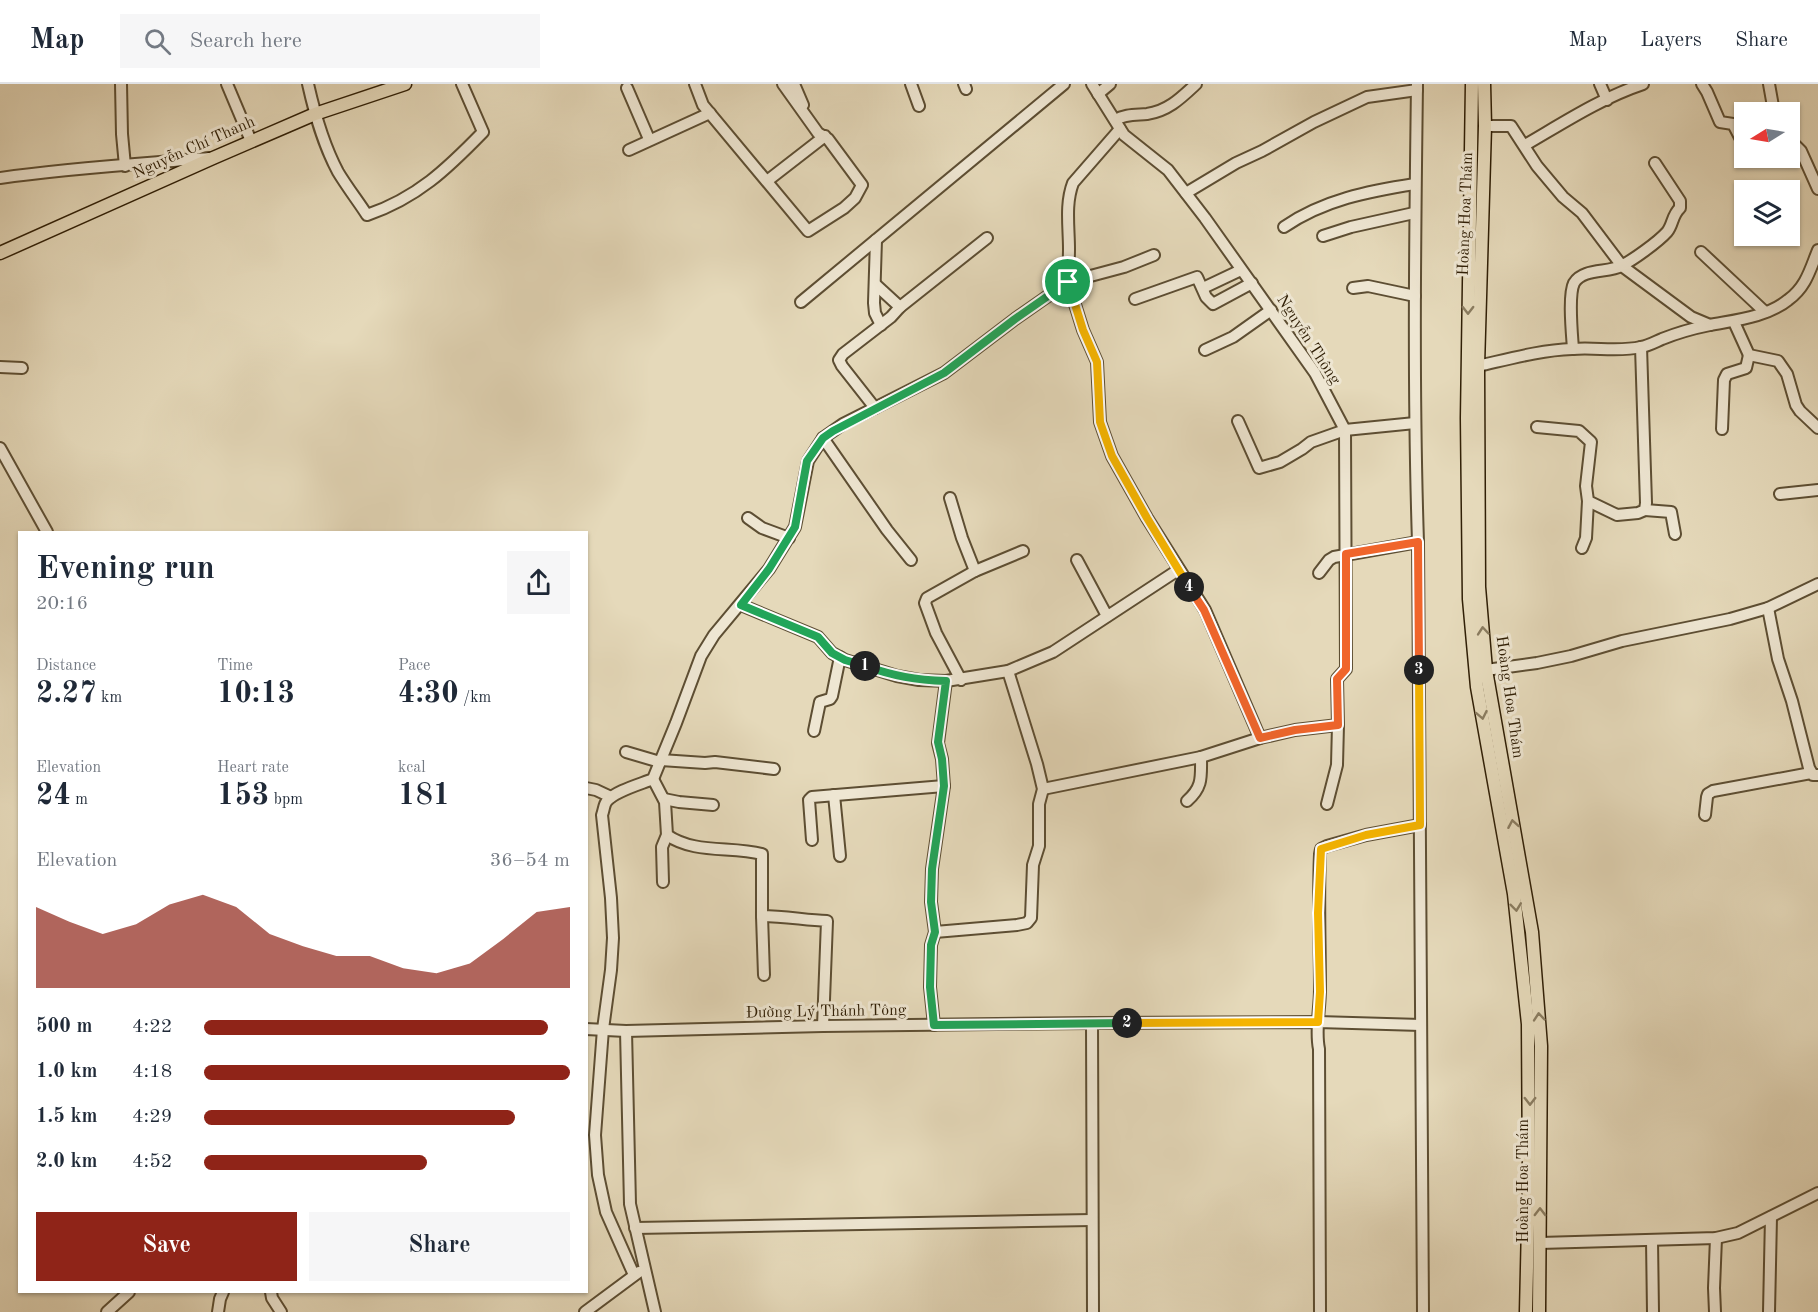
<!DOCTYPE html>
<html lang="en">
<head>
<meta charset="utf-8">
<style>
	body { margin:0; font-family:"Old Standard TT",serif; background:#f6f6f7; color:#1f2937; height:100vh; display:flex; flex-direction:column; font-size:22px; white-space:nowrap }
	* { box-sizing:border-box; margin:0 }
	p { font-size:20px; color:#747a83 }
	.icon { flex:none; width:33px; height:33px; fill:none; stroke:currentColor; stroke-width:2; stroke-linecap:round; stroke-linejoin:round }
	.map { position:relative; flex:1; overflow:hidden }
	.sheet { position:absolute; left:18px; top:447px; width:570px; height:762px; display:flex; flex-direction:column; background:#fff; border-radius:0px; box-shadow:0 2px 4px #0004 }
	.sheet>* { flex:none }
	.needle { width:39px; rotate:259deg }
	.tools { position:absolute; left:1734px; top:18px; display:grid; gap:12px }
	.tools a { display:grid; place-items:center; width:66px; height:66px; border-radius:0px; background:#fff; box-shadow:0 2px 4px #0004; font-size:30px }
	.pin { position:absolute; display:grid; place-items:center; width:51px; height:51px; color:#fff; margin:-26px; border:3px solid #fff; border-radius:50%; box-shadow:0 2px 6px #0007 }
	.km { position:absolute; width:30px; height:30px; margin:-15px; border-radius:50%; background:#222; color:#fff; font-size:16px; line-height:30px; text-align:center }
	.round { display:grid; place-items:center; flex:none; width:63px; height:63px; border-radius:0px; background:#f6f6f7 }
	.overview { display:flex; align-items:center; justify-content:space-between; height:102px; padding:0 18px }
	h1 { font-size:33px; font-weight:700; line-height:45px }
	.metrics { display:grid; grid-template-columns:repeat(3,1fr); gap:9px; height:102px; padding:6px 18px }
	.metrics div { display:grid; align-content:center }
	.metrics b { font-size:30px; font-weight:700 }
	.metrics small { font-size:16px; font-weight:400 }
	.metrics p { font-size:16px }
	.chart { height:168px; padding:12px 18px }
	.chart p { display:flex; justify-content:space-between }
	.chart svg { width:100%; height:108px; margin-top:6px; fill:#8f2418; opacity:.7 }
	.cta { display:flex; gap:12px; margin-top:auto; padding:12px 18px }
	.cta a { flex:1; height:69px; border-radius:0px; background:#8f2418; color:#fff; font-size:24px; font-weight:700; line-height:69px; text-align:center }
	.cta a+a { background:#f6f6f7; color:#1f2937 }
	ul { padding:0 18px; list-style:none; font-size:20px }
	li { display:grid; grid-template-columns:96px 72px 1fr; align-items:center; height:45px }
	li i { height:15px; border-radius:8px; background:#8f2418 }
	header { display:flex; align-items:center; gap:36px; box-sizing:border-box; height:84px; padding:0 30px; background:#fff; border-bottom:2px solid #e0e1e3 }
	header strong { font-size:28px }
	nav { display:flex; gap:33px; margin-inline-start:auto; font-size:21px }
	.search { width:420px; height:54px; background:#f6f6f7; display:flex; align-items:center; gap:15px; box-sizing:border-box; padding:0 21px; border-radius:0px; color:#747a83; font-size:22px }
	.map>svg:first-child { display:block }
</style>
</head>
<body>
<header>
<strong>Map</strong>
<div class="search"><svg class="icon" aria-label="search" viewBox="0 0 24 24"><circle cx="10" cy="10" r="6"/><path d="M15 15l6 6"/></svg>Search here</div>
<nav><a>Map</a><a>Layers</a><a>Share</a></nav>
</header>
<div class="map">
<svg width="1818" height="1228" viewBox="0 0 1818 1228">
	<rect width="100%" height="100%" fill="#e5d9ba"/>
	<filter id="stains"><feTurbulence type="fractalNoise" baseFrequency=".00333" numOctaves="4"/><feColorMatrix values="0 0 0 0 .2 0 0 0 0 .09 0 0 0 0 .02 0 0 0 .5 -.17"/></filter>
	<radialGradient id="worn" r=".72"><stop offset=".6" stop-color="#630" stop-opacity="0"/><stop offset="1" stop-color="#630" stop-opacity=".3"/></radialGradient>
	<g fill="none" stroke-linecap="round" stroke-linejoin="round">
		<defs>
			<g id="minor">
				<polyline points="121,0 122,50 125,82"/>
				<polyline points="227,0 251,57"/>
				<path d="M308,0C315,31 323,60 338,88C347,103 358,117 367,131C417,114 447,85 483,48L462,0"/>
				<polyline points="695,0 703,21 808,147 844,124 855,114 862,101 828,55 818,49 783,0"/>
				<polyline points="794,0 803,21"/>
				<polyline points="911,0 919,22"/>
				<polyline points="964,0 966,5"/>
				<path d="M1417,0C1415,153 1413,305 1418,458L1423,1228"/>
				<polyline points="1600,0 1607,16"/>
				<polyline points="1702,0 1707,8 1720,38 1733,40 1744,61"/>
				<polyline points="1769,0 1774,28"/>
				<polyline points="627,4 649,55"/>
				<polyline points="1098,10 1110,0"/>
				<path d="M1115,36C1125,30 1136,31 1147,30C1168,27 1181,14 1196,0"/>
				<polyline points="1485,42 1511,42 1537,82 1563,113 1582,129 1622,182 1691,233 1710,241"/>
				<polyline points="1790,56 1801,67 1818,105"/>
				<path d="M1525,61C1563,39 1601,14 1643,0"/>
				<polyline points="629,66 710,29"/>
				<path d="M0,94C69,84 139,80 209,74"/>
				<polyline points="767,97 825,52"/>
				<polyline points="1186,109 1236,79 1262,67 1314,38 1367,13 1417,6"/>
				<path d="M1284,143C1323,116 1369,107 1415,100"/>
				<polyline points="1323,152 1351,143 1414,129"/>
				<polyline points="876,156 874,219 875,229 881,241"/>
				<polyline points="1701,168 1765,228"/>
				<polyline points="1154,171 1124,183 1068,198 1083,246 1097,278 1100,338 1112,372 1147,434 1205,526 1260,654"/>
				<polyline points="876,201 900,223"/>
				<polyline points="1203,204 1241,186"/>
				<polyline points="1353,204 1368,202 1415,212"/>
				<polyline points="1135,215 1197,193 1206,213 1213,220 1252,199"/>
				<polyline points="801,218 1064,0"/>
				<polyline points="1734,238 1749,271 1778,277 1787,290 1796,321 1800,327 1818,344"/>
				<path d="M1573,265C1572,250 1568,211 1574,199C1583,184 1608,189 1621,182C1633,176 1658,158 1667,148C1673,141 1672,131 1680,124V117L1655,79"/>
				<polyline points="1205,266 1233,253 1271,226"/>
				<path d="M1478,282C1509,275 1541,266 1572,265C1595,263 1619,268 1641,263C1648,262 1655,258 1662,255C1677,249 1695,244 1710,241C1736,236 1767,233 1788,216C1806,203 1810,186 1818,166"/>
				<polyline points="0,283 22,284"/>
				<polyline points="875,324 842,282 839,276 843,270 891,233 900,223 987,154"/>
				<polyline points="1238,337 1259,384 1280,378 1302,365 1311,358 1345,346 1415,339"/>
				<polyline points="1537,343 1579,347 1591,358 1586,402 1588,417 1617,431 1638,429 1645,426 1646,419 1641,263"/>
				<polyline points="1722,345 1724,296 1727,290 1746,284 1749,271"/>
				<polyline points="823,354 887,446 911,476"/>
				<polyline points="0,364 47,448"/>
				<polyline points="1780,410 1818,406"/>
				<polyline points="950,414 962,454 975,487"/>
				<polyline points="1645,426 1671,428 1675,450"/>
				<polyline points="748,434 762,444 789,454"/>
				<polyline points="1582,464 1586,454 1588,417"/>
				<polyline points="1077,476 1107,532"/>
				<polyline points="1319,489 1329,476 1334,473 1418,458"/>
				<polyline points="741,521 818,553 832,569 845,576 897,592 919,596 946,597 1008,587 1053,568 1178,486"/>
				<polyline points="1768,524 1778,575 1792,617 1809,684 1813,691 1818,691"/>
				<polyline points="1486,586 1537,579 1571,572 1622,557 1730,535 1768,524 1818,500"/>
				<polyline points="961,596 936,549 925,519 927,514 975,487 1023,467"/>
				<polyline points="814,647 820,618 830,615 832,612 840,573"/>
				<polyline points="626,668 660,678"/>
				<polyline points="661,676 705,679 715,678 774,685"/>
				<path d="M653,695L665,718L667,751C694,770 730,762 762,770V832C784,832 805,836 827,837L823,942"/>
				<polyline points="586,704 596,706 611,713"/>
				<polyline points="1043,705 1201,673 1260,654 1295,646 1338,641 1337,595 1346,585 1345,346 1315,289 1205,134 1168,86 1124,51 1092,0"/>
				<polyline points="834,711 840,772"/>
				<polyline points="664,715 679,718 713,721"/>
				<path d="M1187,717C1203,703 1201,693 1201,673"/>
				<polyline points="1327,720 1337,681 1338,641"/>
				<polyline points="1705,731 1707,713 1708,710 1713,707 1811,689"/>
				<polyline points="812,756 809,716 812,713 944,702"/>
				<polyline points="663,798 662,763 667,751"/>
				<polyline points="762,832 764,891"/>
				<polyline points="935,848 1017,841 1027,839 1031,834 1033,781 1039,762 1039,720 1043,705 1037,680 1008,587"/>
				<polyline points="1092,939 1093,1228"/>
				<polyline points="934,941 930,903 931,861 935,848 931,818 932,785 944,702 942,675 938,659 946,597"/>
				<polyline points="586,945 626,947 823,942 1092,939 1318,938 1421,941"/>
				<polyline points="626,947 630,1120 655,1228"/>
				<polyline points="635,1144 1092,1136"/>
				<polyline points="1652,1156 1653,1228"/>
				<polyline points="1540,1159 1716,1154 1738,1149 1818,1109"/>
				<path d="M634,1191L606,1128L598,1091L595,1051L603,945L611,886L613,854L611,814L602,731C604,726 604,720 607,717C615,707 641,700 653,695L676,639L701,572L714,551L769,485L795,443L808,377L823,354L843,340L944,289L1015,235L1068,198C1068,187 1069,176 1069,165C1069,143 1065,120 1073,99L1120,45"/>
				<polyline points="271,1208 272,1214 281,1228"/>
				<polyline points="107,1228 129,1208"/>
				<polyline points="218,1228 220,1215 223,1208"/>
				<polyline points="585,1228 639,1188"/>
				<path d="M1320,1228L1319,965C1315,946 1320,925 1320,905C1320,860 1318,815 1320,770L1321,765L1327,762L1366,751L1420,741"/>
				<polyline points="1715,1228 1714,1204 1716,1154"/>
				<polyline points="1769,1228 1771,1133"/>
			</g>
			<g id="major">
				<polyline points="1472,0 1467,334 1469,515 1477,603 1514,810 1528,940 1529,1097 1526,1228"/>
				<polyline points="1484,0 1485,42 1478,282 1479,503 1486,586 1532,848 1541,962 1539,1228"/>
				<polyline points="0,169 213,74 315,30 405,0"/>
			</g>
		</defs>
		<!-- minor casing -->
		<use href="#minor" stroke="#5d4e33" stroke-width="14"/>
		<!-- major casing -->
		<use href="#major" stroke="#301f06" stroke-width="15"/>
		<!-- minor -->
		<use href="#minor" stroke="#eee6d2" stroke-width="10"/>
		<!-- major -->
		<use href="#major" stroke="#e5d9ba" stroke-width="12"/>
	</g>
	<!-- one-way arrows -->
	<defs><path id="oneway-chevron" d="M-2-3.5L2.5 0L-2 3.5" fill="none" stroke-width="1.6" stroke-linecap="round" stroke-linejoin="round" transform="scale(1.5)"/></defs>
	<g stroke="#8a7c60">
		<use href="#oneway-chevron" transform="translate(1468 226) rotate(90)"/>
		<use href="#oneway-chevron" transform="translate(1483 547) rotate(-95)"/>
		<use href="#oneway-chevron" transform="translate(1482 631) rotate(79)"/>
		<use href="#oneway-chevron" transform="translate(1513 740) rotate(-100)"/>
		<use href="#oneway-chevron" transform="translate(1516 823) rotate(83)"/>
		<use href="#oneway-chevron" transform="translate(1539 933) rotate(-95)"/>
		<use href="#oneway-chevron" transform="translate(1530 1017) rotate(90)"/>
		<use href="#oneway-chevron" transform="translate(1540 1128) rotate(-90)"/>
	</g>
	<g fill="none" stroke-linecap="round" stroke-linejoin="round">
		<defs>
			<polyline id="split-1" points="865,582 845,576 832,569 818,553 741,521 769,485 795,443 807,377 823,354 833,347 944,289 1015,235 1068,198"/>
			<path id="split-2" d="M865,582C894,592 915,596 946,597L938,658L942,675L944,702L932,785L931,818L935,848L931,861L930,903L934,941L1127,939"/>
			<polyline id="split-3" points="1127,939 1318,938 1320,908 1318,829 1321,765 1366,751 1420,741 1419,586"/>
			<polyline id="split-4" points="1189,503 1204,526 1260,654 1295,646 1338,641 1337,595 1346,585 1346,470 1418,458 1419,586"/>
			<polyline id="split-5" points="1068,198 1083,246 1097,278 1100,338 1112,372 1147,434 1189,503"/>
		</defs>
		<!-- split-1 casing -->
		<use href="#split-1" stroke="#fff" stroke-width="12"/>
		<!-- split-2 casing -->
		<use href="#split-2" stroke="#fff" stroke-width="12"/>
		<!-- split-3 casing -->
		<use href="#split-3" stroke="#fff" stroke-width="12"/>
		<!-- split-4 casing -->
		<use href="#split-4" stroke="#fff" stroke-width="12"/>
		<!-- split-5 casing -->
		<use href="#split-5" stroke="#fff" stroke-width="12"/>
		<!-- split-1 -->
		<use href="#split-1" stroke="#22a559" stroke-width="8"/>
		<!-- split-2 -->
		<use href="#split-2" stroke="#22a559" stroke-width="8"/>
		<!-- split-3 -->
		<use href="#split-3" stroke="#f5b400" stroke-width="8"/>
		<!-- split-4 -->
		<use href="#split-4" stroke="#f0652b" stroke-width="8"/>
		<!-- split-5 -->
		<use href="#split-5" stroke="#f5b400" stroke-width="8"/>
	</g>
	<g text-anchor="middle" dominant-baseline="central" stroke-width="6" stroke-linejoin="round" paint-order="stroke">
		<!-- street labels -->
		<g font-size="16" fill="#301f06" stroke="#eee6d2">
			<text transform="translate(194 64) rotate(-24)">Nguyễn Chí Thanh</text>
			<text transform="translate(1466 130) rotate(-88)">Hoàng Hoa Thám</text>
			<text transform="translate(1308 256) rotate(57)">Nguyễn Thông</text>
			<text transform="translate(1509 613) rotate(82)">Hoàng Hoa Thám</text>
			<text transform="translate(826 928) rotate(-1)">Đường Lý Thánh Tông</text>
			<text transform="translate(1524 1097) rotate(-90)">Hoàng Hoa Thám</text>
		</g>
	</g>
	<rect width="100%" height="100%" filter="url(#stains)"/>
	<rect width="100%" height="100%" fill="url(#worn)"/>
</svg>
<div class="tools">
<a><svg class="needle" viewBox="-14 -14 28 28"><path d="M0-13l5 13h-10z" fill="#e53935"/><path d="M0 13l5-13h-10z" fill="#747a83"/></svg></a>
<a><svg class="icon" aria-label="layers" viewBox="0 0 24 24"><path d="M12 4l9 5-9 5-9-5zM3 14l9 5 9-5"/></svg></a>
</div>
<div class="pin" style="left:1068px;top:198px;background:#1e9e55"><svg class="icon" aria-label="arrive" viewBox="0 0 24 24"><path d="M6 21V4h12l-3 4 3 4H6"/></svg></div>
<b class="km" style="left:865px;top:582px">1</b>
<b class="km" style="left:1127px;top:939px">2</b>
<b class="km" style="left:1419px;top:586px">3</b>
<b class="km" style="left:1189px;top:503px">4</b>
<section class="sheet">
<div class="overview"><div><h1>Evening run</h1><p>20:16</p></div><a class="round"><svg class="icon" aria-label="share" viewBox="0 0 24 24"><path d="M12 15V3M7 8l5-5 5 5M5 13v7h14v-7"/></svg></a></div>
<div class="metrics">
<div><p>Distance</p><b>2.27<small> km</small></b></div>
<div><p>Time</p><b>10:13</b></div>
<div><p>Pace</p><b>4:30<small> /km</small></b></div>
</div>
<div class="metrics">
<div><p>Elevation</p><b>24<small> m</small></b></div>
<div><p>Heart rate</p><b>153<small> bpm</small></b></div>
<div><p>kcal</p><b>181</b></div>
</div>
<div class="chart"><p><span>Elevation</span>36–54 m</p>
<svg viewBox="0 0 160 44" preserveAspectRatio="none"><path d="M0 44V11L10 17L20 22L30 18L40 10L50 6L60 11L70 22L80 27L90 31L100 31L110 36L120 38L130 34L140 24L150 13L160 11V44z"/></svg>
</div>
<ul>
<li><b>500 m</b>4:22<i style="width:94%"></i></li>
<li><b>1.0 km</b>4:18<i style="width:100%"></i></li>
<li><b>1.5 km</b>4:29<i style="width:85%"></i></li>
<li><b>2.0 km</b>4:52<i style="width:61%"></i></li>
</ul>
<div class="cta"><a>Save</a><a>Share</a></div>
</section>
</div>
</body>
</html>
